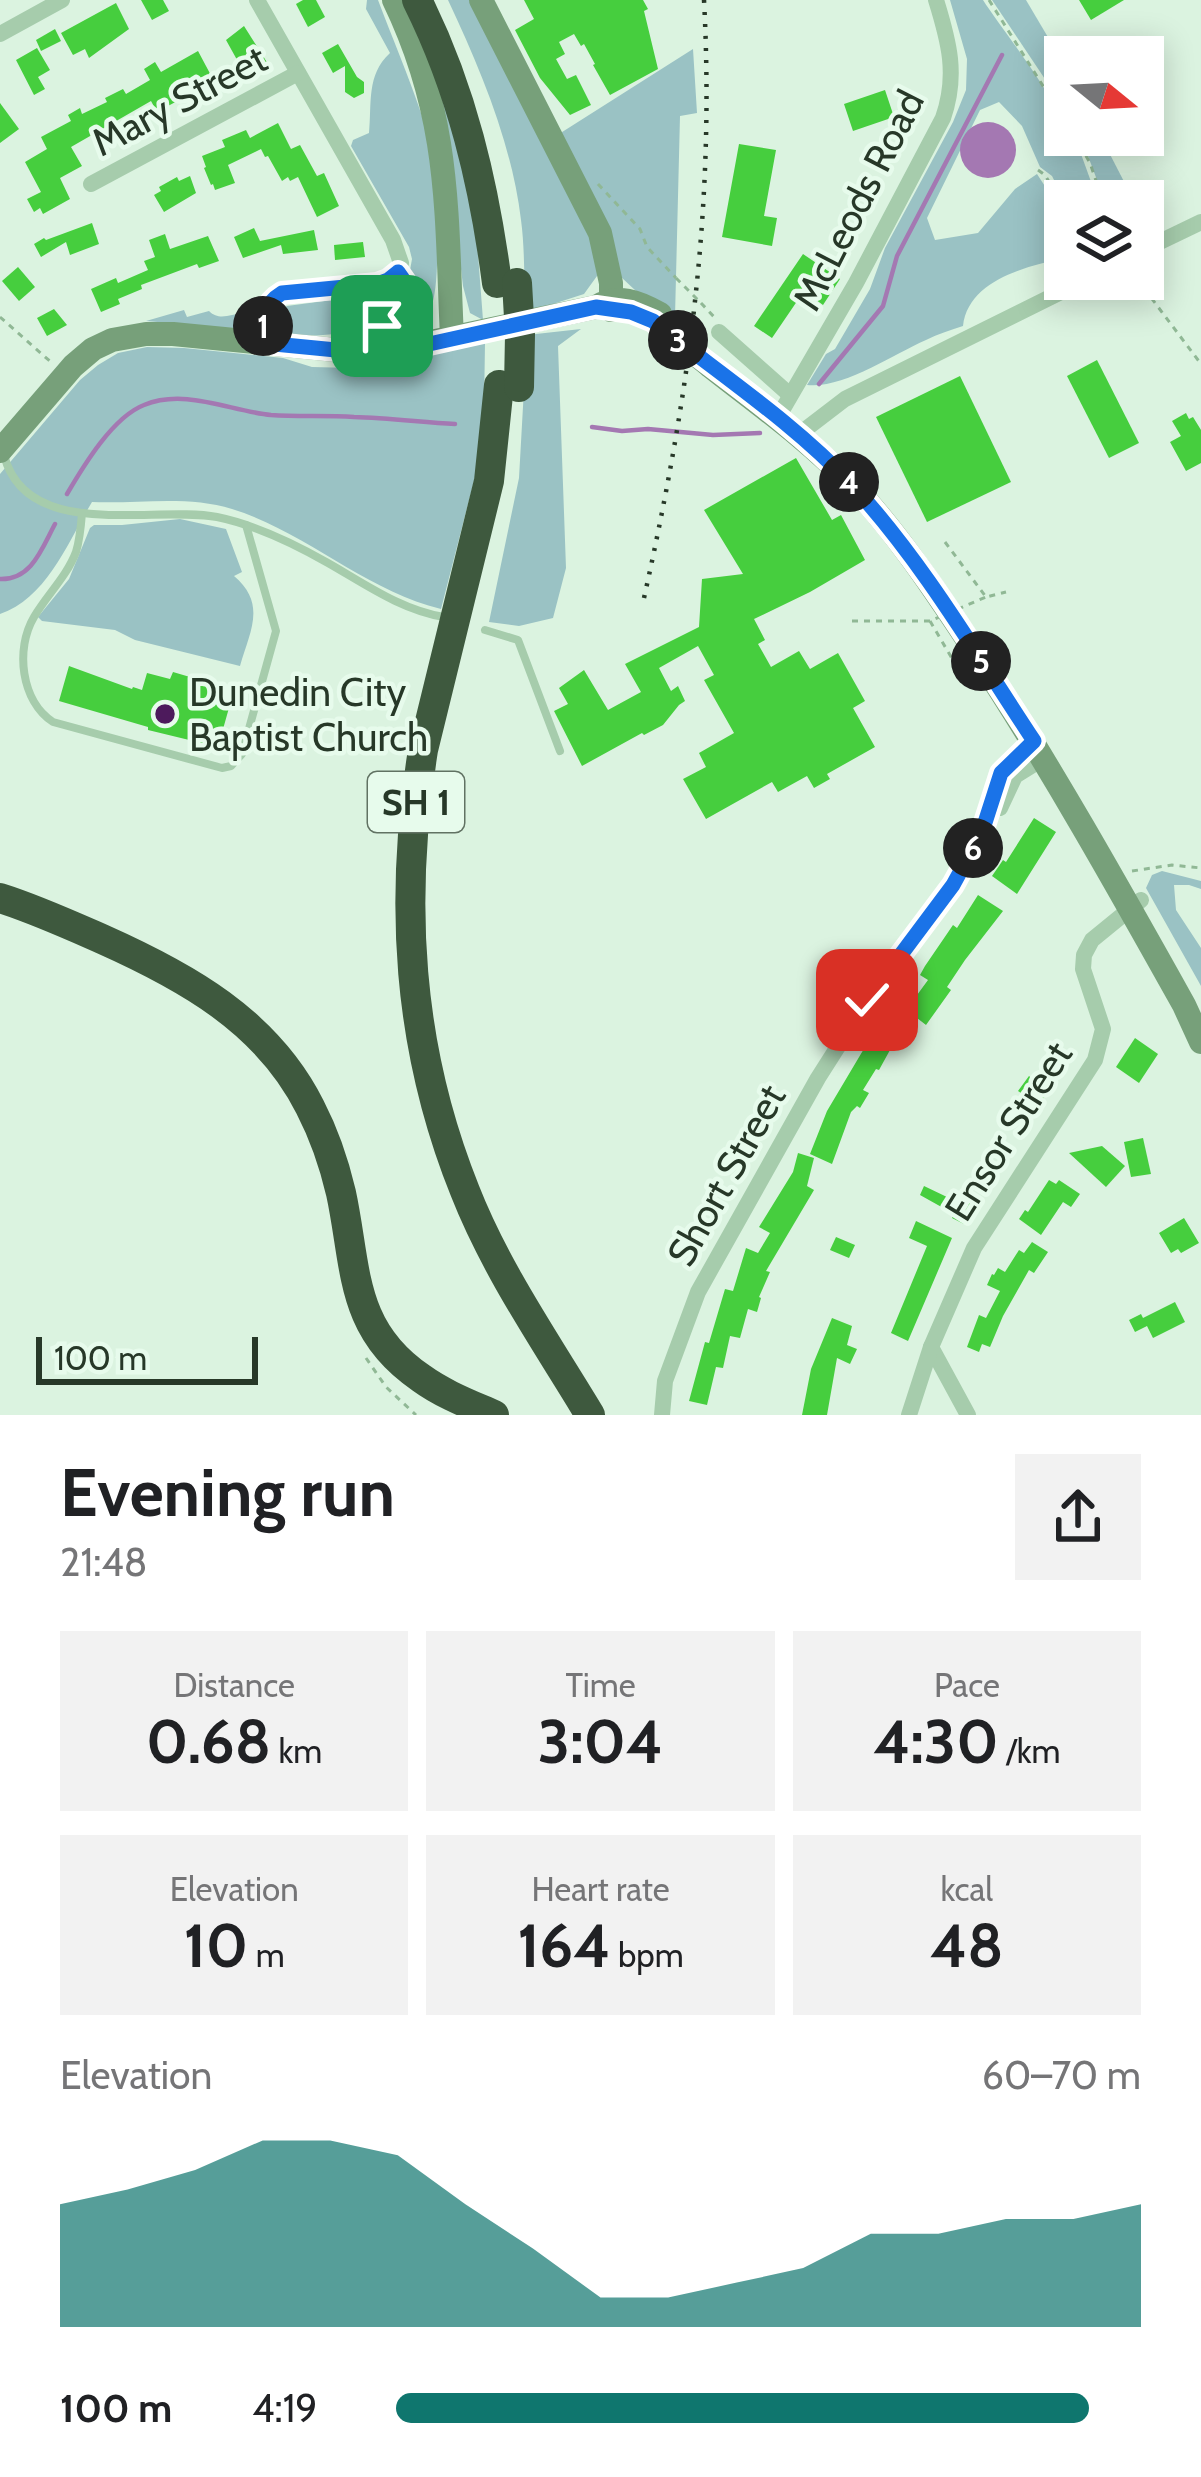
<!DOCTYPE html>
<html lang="en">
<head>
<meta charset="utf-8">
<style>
	body { margin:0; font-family:Cabin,sans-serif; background:#f2f2f2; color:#202124; height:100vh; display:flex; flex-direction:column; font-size:45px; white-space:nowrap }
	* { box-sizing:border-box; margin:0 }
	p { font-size:39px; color:#757577 }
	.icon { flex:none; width:66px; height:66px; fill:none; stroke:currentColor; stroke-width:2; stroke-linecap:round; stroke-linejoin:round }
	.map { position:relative; height:1415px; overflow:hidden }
	.details { display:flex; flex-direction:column; background:#fff; flex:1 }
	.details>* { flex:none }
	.needle { width:78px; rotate:108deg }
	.buttons { position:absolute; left:1044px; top:36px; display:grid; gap:24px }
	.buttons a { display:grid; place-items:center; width:120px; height:120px; border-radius:0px; background:#fff; box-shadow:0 6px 30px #0003; font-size:60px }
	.scale { position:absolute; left:36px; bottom:30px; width:222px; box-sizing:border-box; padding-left:12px; border:6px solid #273828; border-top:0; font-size:33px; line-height:42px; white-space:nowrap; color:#273828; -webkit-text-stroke:9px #e7fbec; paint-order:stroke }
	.pin { position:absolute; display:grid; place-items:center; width:102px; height:102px; color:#fff; margin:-51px; border-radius:24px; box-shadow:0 6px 18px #0006 }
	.km { position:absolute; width:60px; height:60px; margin:-30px; border-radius:50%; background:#222; color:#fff; font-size:33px; line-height:60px; text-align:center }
	.round { display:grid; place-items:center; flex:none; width:126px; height:126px; border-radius:0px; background:#f2f2f2 }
	.headline { display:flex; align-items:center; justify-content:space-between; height:204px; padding:0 60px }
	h1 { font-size:66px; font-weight:700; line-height:90px }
	.figures { display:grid; grid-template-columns:repeat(3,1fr); gap:18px; height:204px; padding:12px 60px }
	.figures div { display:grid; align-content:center; border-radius:0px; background:#f2f2f2; text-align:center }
	.figures b { font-size:60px; font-weight:700 }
	.figures small { font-size:33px; font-weight:400 }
	.figures p { font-size:33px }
	.chart { height:336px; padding:24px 60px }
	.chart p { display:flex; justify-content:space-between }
	.chart svg { width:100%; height:216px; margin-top:12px; fill:#0f766e; opacity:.7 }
	ul { padding:0 60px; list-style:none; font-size:39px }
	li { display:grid; grid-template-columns:192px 144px 1fr; align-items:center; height:90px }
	li i { height:30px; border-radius:15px; background:#0f766e }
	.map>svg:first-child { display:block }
</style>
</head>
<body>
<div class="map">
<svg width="1201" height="1415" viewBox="0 0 1201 1415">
	<rect width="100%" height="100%" fill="#dbf3e0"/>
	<!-- green -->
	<g fill="#9ac2c4">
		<path d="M367,0H378C392,37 408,75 420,110C434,149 443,262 433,301C430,314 423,324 412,330C398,338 382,334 367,333C341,330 300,344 278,327C276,317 278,311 287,306L384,293L400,287L409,276L412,259L409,247L351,146L353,140L369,133C372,104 366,75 390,53L366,9Z"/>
		<path d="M448,0H469L599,255L597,276L584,294L525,313C524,282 525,250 521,220C512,144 480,68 448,0Z"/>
		<path d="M950,0H983C1002,30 1063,104 1065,135H1070L1081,154L1098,201L1065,202L1052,176L1040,167L1022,126L999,102L980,110L927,218L935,240L978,233L1015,189L1037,174L1065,217V258C1027,266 968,280 963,326C951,330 938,334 926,340C892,355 843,389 807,385L826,354L835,349L870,289L885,248L953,122L966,90L967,59Z"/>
		<polygon points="992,0 1026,0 1065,66 1065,109"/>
		<polygon points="693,49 697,113 680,116 675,317 637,292 620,276 559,134"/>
		<polygon points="429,50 466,163 475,215 483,320 470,313 463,286 450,175"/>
		<polygon points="1080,135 1100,135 1134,201 1105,201"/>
		<path d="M184,310L187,317L209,311C222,324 236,309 250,315L253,325L245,329H237L146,321Z"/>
		<polygon points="581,329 558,346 566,568 553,618 519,626 489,622 519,478 527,335"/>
		<path d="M485,343L484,408L476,473L441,609C366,591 306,532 232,509C188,495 138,504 92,502C68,542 47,598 0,614V474L80,380L98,365L118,353L147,347L184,348L283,358L312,367L353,368L412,359Z"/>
		<path d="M180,519L226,529L242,572L234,576C267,604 250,631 240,666L135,640L115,630L42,621L38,617L69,579L90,528L94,525H122Z"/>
		<polygon points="1162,871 1201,881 1201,889 1189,885 1174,885 1176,910 1201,948 1201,986 1146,888 1152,875"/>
	</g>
	<!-- water -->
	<circle fill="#a478b2" cx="988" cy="150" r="28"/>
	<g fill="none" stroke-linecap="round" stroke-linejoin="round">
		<!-- stream -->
		<g stroke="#a478b2" stroke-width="4.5">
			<polyline points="819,384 883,306 897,256 1002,55"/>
			<polyline points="592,427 622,431 648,429 713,435 760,433"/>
			<path d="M67,494C84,465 113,417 144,405C185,388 230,411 271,415C298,417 326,415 354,417C388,418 421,422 455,424"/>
			<path d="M0,579C32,580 42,548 55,524"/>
		</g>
	</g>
	<!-- building -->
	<g fill="#46ce3e">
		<polygon points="141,0 163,0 169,11 152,20"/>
		<polygon points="303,0 316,0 325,17 308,27 296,4"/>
		<polygon points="524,0 643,0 648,9 644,11 658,69 610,95 593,65 595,64 584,44 581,46 574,34 559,42 565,54 556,59 567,79 576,75 591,105 570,115 540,78 515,30 534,19"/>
		<polygon points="1079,0 1124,0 1091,20"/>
		<polygon points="116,3 129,29 89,58 85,49 73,55 61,33"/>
		<polygon points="244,26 268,64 255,72 249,62 241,67 226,40"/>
		<polygon points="55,29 61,41 41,51 36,40"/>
		<polygon points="338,44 357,77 364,82 364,93 354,98 345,92 345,66 333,73 322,53"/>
		<polygon points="37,48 50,70 38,77 45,89 34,95 16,60"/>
		<polygon points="198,51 214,81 157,112 151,101 71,147 82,166 60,178 70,199 43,214 40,208 34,212 27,199 41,192 25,162 47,149 41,137 71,121 68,115 80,108 82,114 107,102 105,98 123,89 126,94 150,80 144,69 155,62 161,72"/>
		<polygon points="885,90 894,117 853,131 844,104"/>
		<polygon points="0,103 19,129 0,143"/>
		<polygon points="278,123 291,149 300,145 317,176 324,173 339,206 317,217 298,177 290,181 288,177 282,181 268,156 265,157 261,149 228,165 235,183 215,190 213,184 211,185 204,168 206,167 202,156 225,147 222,140 246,130 250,138"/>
		<polygon points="739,144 776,150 764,216 777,218 772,246 722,237"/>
		<polygon points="190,176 196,193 164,212 154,195 161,191 159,187 177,177 179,181"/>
		<polygon points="92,223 99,244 70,255 66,242 41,257 34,244 44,238 46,240"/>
		<polygon points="254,228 260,241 314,230 318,250 283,254 281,245 243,258 234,237"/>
		<polygon points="165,234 170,249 208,236 219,261 199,268 197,264 141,285 142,289 118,299 120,304 101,312 91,289 116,278 118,283 148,270 144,261 155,257 149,240"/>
		<polygon points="363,242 365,257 335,260 334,245"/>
		<polygon points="803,254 840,279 823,305 804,291 772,338 754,326"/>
		<polygon points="18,267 35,287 19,301 2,281"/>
		<polygon points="54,309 67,325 47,336 37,318"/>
		<polygon points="1097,360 1139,443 1109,458 1067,376"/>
		<polygon points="960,376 1011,482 927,522 876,417"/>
		<polygon points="1186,413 1189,419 1193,417 1201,430 1201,463 1186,471 1170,442 1181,436 1172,421"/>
		<polygon points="796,458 832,520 841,515 865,560 810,592 754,619 765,640 758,644 771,667 799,651 810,669 838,653 865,701 853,708 875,747 827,774 830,779 814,788 807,776 778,792 772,782 706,819 683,779 706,767 699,753 734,733 704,680 714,675 698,646 659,668 671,691 678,686 685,701 679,705 663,725 644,735 642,733 582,766 554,711 568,704 559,688 584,670 608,710 641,692 625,664 699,627 702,579 743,574 704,510"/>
		<polygon points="69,666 132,689 133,687 142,690 147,673 170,679 173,672 234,690 218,747 148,730 148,727 59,701"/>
		<polygon points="1034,818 1056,832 1017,894 992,876 1003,860 1006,862"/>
		<polygon points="978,895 1003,911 965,960 947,987 951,990 926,1025 917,1018 906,1034 901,1030 879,1070 876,1069 863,1090 869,1093 860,1108 857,1106 851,1112 832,1164 810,1154 827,1111 868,1042 890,1010 901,1017 928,980 920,975 925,966 953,925 957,928"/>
		<polygon points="1135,1038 1158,1054 1139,1083 1116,1067"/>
		<polygon points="1040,1073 1054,1083 1039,1105 1018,1091 1029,1076 1035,1081"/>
		<polygon points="1143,1138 1151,1174 1131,1177 1124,1142"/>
		<polygon points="1102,1146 1125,1166 1106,1187 1069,1153"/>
		<polygon points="798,1153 814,1158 807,1186 814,1190 766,1271 770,1272 759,1297 761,1298 757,1312 748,1309 740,1338 730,1336 723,1368 716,1367 707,1405 689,1401 705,1342 709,1343 725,1289 733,1291 746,1248 758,1253 770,1233 759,1227 793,1172"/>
		<polygon points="1049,1180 1056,1184 1059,1180 1080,1194 1071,1207 1063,1202 1041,1235 1019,1219 1025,1210 1028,1212"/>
		<polygon points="924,1186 947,1197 950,1191 958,1195 962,1188 979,1197 964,1224 952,1218 954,1214 920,1195"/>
		<polygon points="1184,1218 1199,1243 1181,1253 1178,1249 1171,1253 1159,1233"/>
		<polygon points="916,1221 952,1238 908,1341 891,1333 927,1246 909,1238"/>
		<polygon points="836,1237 855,1245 849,1258 830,1250"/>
		<polygon points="1032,1242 1048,1252 1034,1273 1029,1270 1003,1316 990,1347 982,1344 979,1352 967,1347 979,1315 986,1318 1000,1291 987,1285 992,1274 994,1275 998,1268 1005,1272 1019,1250 1024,1253"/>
		<polygon points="1175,1302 1185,1322 1153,1338 1147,1326 1135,1332 1129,1320 1141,1314 1143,1318"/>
		<polygon points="832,1318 852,1326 847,1345 857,1349 850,1364 837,1358 827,1415 802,1415 811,1369"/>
	</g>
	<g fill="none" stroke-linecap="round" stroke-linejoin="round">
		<!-- path -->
		<g stroke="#90b895" stroke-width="3" stroke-dasharray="6 6" stroke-linecap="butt">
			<polyline points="989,0 1065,121"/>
			<polyline points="1074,135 1090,163 1103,201"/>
			<polyline points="1038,170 1045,175 1065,209"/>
			<polyline points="598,184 640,229 647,247 676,278"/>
			<polyline points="1137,279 1201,364"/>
			<polyline points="701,303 716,319"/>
			<polyline points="0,317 52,363"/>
			<polyline points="381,328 402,289"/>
			<polyline points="945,542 986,597 1006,592"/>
			<polyline points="930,621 967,684"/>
			<polyline points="1132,871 1172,865 1201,868"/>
			<polyline points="366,1358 386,1387 416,1415"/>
		</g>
		<!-- service -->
		<g stroke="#a6ccac" stroke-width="8">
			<path d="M4,455C26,542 153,505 217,517C256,525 293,543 328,563C365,584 401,610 444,617"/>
			<path d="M82,513C81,526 80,539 76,552C67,576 47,595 34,617C15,649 21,701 53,722L222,768L231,766L242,754L276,631L246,525"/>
			<polyline points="485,630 518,640 560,751"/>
		</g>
		<!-- minor -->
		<g stroke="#a6ccac" stroke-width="16">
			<path d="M257,0L393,240L401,263L395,275L385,282C358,287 283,282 268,304C260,314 263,331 264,343"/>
			<polyline points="0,34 62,0"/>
			<polyline points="91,184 298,73"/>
			<polyline points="1143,250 1201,222"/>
			<polyline points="719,332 790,395"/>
			<path d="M777,419L856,283L943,118C958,75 949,42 936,0"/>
			<polyline points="798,435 845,399 1087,279"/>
			<polyline points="1000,808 1015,776 1044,758"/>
			<polyline points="931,1347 968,1415"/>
			<polyline points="662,1415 665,1381 698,1292 818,1078 867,1001 953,885 982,832 1002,773 1034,741"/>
			<polyline points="909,1415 931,1347 974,1248 1095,1060 1103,1029 1083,969 1084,955 1092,940 1141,900"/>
		</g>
		<!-- secondary -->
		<g stroke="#77a07a" stroke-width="24">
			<path d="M394,0C451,118 446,212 452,338"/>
			<polyline points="481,0 600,233 611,283 611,310"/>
			<path d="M710,366C758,404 808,439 850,483C898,533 937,594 975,651C1050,766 1117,885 1184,1005L1201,1042"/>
			<path d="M0,451L73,366L93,349L112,340L146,334H173L336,350H393L596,307C617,293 639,302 660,314"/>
		</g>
		<!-- motorway -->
		<g stroke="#3e593e" stroke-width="30">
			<path d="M417,0C462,90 484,184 497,283"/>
			<path d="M499,385L489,481L423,750C399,901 407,1047 465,1191C496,1270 546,1342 590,1415"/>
			<path d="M0,898C35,909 68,924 102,939C185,976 267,1021 310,1107C324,1134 334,1163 341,1193C357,1267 349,1329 421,1378C443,1394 469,1404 494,1415"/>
		</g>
		<!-- rail -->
		<path stroke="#273828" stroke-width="4.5" stroke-dasharray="3 9" stroke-linecap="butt" d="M644,598C689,395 715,208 704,0"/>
		<!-- path-bridge -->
		<g stroke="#90b895" stroke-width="3" stroke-dasharray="6 6" stroke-linecap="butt">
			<polyline points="676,278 701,303"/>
			<polyline points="680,316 700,324"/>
			<polyline points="852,621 930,621 986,597"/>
		</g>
		<!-- secondary-bridge -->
		<polyline stroke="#77a07a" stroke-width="24" points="654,321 710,366"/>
		<!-- motorway-bridge -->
		<polyline stroke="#3e593e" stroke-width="30" points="517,283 520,335 519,387"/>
	</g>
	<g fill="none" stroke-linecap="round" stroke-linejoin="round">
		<defs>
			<path id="route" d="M382,326L405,282L398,272L388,280L377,284L282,293C262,305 262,321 264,343L336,350L411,348L596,307L631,312L653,321C720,374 794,423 852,485C923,562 977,655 1034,741L1001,773L982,832L953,885L867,1000"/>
		</defs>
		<!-- route casing -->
		<use href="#route" stroke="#fff" stroke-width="24"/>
		<!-- route -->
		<use href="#route" stroke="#1a73e8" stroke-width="15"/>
	</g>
	<!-- markers -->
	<circle fill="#4d1a5c" stroke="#e7fbec" stroke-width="4.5" cx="165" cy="714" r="12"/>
	<g text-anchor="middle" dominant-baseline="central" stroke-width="9" stroke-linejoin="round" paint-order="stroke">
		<!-- shield labels -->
		<rect fill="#e7fbec" stroke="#617263" stroke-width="3" x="368" y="772" width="96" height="60" rx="9"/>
		<g font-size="36" font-weight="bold" fill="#273828">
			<text x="416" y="802">SH 1</text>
		</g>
		<!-- street labels -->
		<g font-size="39" fill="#273828" stroke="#e7fbec">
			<text transform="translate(179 100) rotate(-28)">Mary Street</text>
			<text transform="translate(858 200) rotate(-63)">McLeods Road</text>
			<text transform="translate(1008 1131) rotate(-58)">Ensor Street</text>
			<text transform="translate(726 1175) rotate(-61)">Short Street</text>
		</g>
		<!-- poi labels -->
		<g font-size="39" fill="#273828" stroke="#e7fbec" text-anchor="start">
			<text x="189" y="692">Dunedin City<tspan x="189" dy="45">Baptist Church</tspan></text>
		</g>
	</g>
</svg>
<div class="buttons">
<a><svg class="needle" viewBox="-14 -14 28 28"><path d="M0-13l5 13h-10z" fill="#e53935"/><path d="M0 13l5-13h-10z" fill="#757577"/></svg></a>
<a><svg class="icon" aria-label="layers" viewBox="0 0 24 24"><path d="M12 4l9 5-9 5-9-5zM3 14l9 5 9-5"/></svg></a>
</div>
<div class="scale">100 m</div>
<div class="pin" style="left:382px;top:326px;background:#1e9e55"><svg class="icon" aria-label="arrive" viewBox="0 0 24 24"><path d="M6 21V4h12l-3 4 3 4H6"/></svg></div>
<div class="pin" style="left:867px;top:1000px;background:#d93025"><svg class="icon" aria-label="check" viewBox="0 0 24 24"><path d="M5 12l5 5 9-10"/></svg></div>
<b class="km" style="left:263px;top:326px">1</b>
<b class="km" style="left:678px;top:340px">3</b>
<b class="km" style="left:849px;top:482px">4</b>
<b class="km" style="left:981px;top:661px">5</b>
<b class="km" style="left:973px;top:848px">6</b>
</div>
<section class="details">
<div class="headline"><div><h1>Evening run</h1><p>21:48</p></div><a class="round"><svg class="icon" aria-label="share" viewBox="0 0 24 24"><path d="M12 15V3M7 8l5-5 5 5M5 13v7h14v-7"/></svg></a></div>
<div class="figures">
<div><p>Distance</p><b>0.68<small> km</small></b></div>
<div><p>Time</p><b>3:04</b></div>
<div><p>Pace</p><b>4:30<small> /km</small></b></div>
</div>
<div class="figures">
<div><p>Elevation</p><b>10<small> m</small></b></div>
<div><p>Heart rate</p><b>164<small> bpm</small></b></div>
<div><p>kcal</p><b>48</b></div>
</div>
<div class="chart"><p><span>Elevation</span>60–70 m</p>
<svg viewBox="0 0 160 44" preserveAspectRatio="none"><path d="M0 44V19L10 16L20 12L30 6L40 6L50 9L60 19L70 28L80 38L90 38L100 35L110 32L120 25L130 25L140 22L150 22L160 19V44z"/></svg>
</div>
<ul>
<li><b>100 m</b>4:19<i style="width:93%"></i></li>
</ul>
</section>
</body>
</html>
